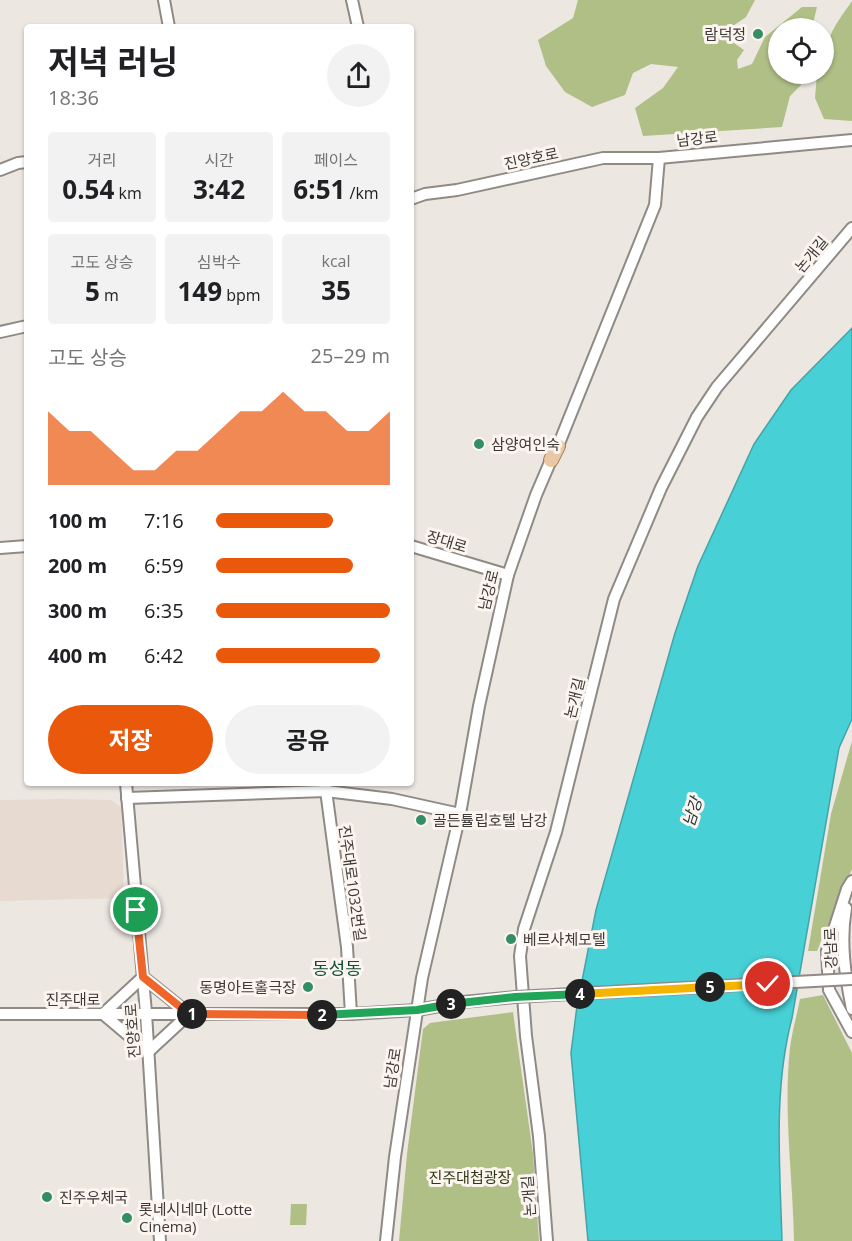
<!DOCTYPE html>
<html lang="ko">
<head>
<meta charset="utf-8">
<style>
	body { margin:0; font-family:"Open Sans","Noto Sans KR",sans-serif; background:#f2f2f2; color:#202124; height:100vh; display:flex; flex-direction:column; font-size:22px; white-space:nowrap }
	* { box-sizing:border-box; margin:0 }
	p { font-size:20px; color:#757577 }
	.icon { flex:none; width:33px; height:33px; fill:none; stroke:currentColor; stroke-width:2; stroke-linecap:round; stroke-linejoin:round }
	.map { position:relative; flex:1; overflow:hidden }
	.panel { position:absolute; left:24px; top:24px; width:390px; height:762px; display:flex; flex-direction:column; background:#fff; border-radius:6px; box-shadow:0 2px 4px #0004 }
	.panel>* { flex:none }
	.controls { position:absolute; left:768px; top:18px; display:grid; gap:12px }
	.controls a { display:grid; place-items:center; width:66px; height:66px; border-radius:50%; background:#fff; box-shadow:0 2px 4px #0004; font-size:30px }
	.pin { position:absolute; display:grid; place-items:center; width:51px; height:51px; color:#fff; margin:-26px; border:3px solid #fff; border-radius:50%; box-shadow:0 2px 6px #0007 }
	.km { position:absolute; width:30px; height:30px; margin:-15px; border-radius:50%; background:#222; color:#fff; font-size:16px; line-height:30px; text-align:center }
	.round { display:grid; place-items:center; flex:none; width:63px; height:63px; border-radius:32px; background:#f2f2f2 }
	.head { display:flex; align-items:center; justify-content:space-between; height:102px; padding:0 24px }
	h1 { font-size:33px; font-weight:700; line-height:45px }
	.stats { display:grid; grid-template-columns:repeat(3,1fr); gap:9px; height:102px; padding:6px 24px }
	.stats div { display:grid; align-content:center; border-radius:6px; background:#f2f2f2; text-align:center }
	.stats b { font-size:26px; font-weight:700 }
	.stats small { font-size:16px; font-weight:400 }
	.stats p { font-size:16px }
	.chart { height:168px; padding:12px 24px }
	.chart p { display:flex; justify-content:space-between }
	.chart svg { width:100%; height:108px; margin-top:6px; fill:#ea580c; opacity:.7 }
	.primary-button { display:flex; gap:12px; margin-top:auto; padding:12px 24px }
	.primary-button a { flex:1; height:69px; border-radius:36px; background:#ea580c; color:#fff; font-size:24px; font-weight:700; line-height:69px; text-align:center }
	.primary-button a+a { background:#f2f2f2; color:#202124 }
	ul { padding:0 24px; list-style:none; font-size:20px }
	li { display:grid; grid-template-columns:96px 72px 1fr; align-items:center; height:45px }
	li i { height:15px; border-radius:8px; background:#ea580c }
	.map>svg:first-child { display:block }
</style>
</head>
<body>
<div class="map">
<svg width="852" height="1241" viewBox="0 0 852 1241">
	<rect width="100%" height="100%" fill="#ede7e2"/>
	<!-- built -->
	<polygon fill="#e7dad0" points="63,799 111,800 121,807 124,898 0,901 0,800"/>
	<!-- green -->
	<g fill="#afbf86">
		<polygon points="578,0 755,0 746,17 727,30 731,41 744,50 737,60 738,69 752,64 765,37 802,7 817,7 812,28 778,28 778,74 803,74 801,85 790,96 782,127 643,136 635,108 663,88 678,67 651,64 633,73 625,95 592,107 565,92 546,66 538,40 573,18"/>
		<path d="M852,1V121L824,119L815,98L817,74H824C824,39 833,28 852,1Z"/>
		<polygon points="852,741 852,869 817,951 808,951 831,814"/>
		<path d="M823,995L852,1053V1241H794C793,1177 783,1112 790,1048C792,1032 797,1015 800,999Z"/>
		<polygon points="513,1012 533,1154 539,1241 399,1241 407,1154 423,1029 430,1023"/>
		<polygon points="291,1204 307,1204 306,1225 290,1225"/>
	</g>
	<!-- water -->
	<path fill="#48d0d7" stroke="#44a3a7" stroke-width="1.5" d="M852,328V719L839,748L792,1018C773,1090 780,1167 782,1241H588L571,1053L577,1006L596,910L675,633L698,566L754,444L791,390Z"/>
	<g fill="none" stroke-linecap="round" stroke-linejoin="round">
		<defs>
			<g id="minor">
				<polyline points="164,0 169,27"/>
				<polyline points="352,0 358,27"/>
				<polyline points="0,170 18,163 27,162"/>
				<polyline points="411,199 425,194 457,190 603,158 659,158 852,140"/>
				<polyline points="0,332 27,326"/>
				<polyline points="558,446 655,205 659,158"/>
				<polyline points="411,546 508,575"/>
				<polyline points="0,548 27,546"/>
				<polyline points="126,783 146,1013 160,1241"/>
				<polyline points="325,783 347,947 351,1014"/>
				<polyline points="127,798 326,791 392,799 460,814"/>
				<polyline points="852,881 847,889 827,951 829,990 852,1032"/>
				<path d="M846,908C840,941 845,975 852,1009"/>
				<polygon points="143,977 189,1014 148,1052 103,1014"/>
				<polyline points="0,1014 351,1014 417,1010 463,1002 515,997"/>
				<polyline points="386,1241 395,1157 422,978 460,814 479,706 508,575 536,495 551,460"/>
				<polyline points="547,1241 539,1136 526,1036 520,956 524,929 556,832 614,599 661,488 697,417 717,387 852,228"/>
			</g>
			<polyline id="major" points="551,460 558,446"/>
		</defs>
		<!-- minor casing -->
		<use href="#minor" stroke="#908a85" stroke-width="14"/>
		<!-- major casing -->
		<use href="#major" stroke="#a47d58" stroke-width="16"/>
		<!-- minor -->
		<use href="#minor" stroke="#fff" stroke-width="10"/>
		<!-- major -->
		<use href="#major" stroke="#eac7a5" stroke-width="14"/>
		<defs>
			<polyline id="minor-bridge" points="515,997 852,979"/>
		</defs>
		<!-- minor-bridge casing -->
		<use href="#minor-bridge" stroke="#908a85" stroke-width="14" stroke-linecap="butt"/>
		<!-- minor-bridge -->
		<use href="#minor-bridge" stroke="#fff" stroke-width="10"/>
	</g>
	<g fill="none" stroke-linecap="round" stroke-linejoin="round">
		<defs>
			<polyline id="split-1" points="136,910 143,977 189,1014 192,1014"/>
			<polyline id="split-2" points="192,1014 322,1015"/>
			<polyline id="split-3" points="322,1015 417,1010 451,1004"/>
			<polyline id="split-4" points="451,1004 515,997 580,994"/>
			<polyline id="split-5" points="580,994 710,987"/>
			<polyline id="split-6" points="710,987 768,984"/>
		</defs>
		<!-- split-1 casing -->
		<use href="#split-1" stroke="#fff" stroke-width="12"/>
		<!-- split-2 casing -->
		<use href="#split-2" stroke="#fff" stroke-width="12"/>
		<!-- split-3 casing -->
		<use href="#split-3" stroke="#fff" stroke-width="12"/>
		<!-- split-4 casing -->
		<use href="#split-4" stroke="#fff" stroke-width="12"/>
		<!-- split-5 casing -->
		<use href="#split-5" stroke="#fff" stroke-width="12"/>
		<!-- split-6 casing -->
		<use href="#split-6" stroke="#fff" stroke-width="12"/>
		<!-- split-1 -->
		<use href="#split-1" stroke="#f0652b" stroke-width="8"/>
		<!-- split-2 -->
		<use href="#split-2" stroke="#f0652b" stroke-width="8"/>
		<!-- split-3 -->
		<use href="#split-3" stroke="#22a559" stroke-width="8"/>
		<!-- split-4 -->
		<use href="#split-4" stroke="#22a559" stroke-width="8"/>
		<!-- split-5 -->
		<use href="#split-5" stroke="#f5b400" stroke-width="8"/>
		<!-- split-6 -->
		<use href="#split-6" stroke="#f5b400" stroke-width="8"/>
	</g>
	<!-- markers -->
	<g fill="#348e64" stroke="#fbf4ef" stroke-width="2">
		<circle cx="758" cy="34" r="6"/>
		<circle cx="479" cy="444" r="6"/>
		<circle cx="421" cy="820" r="6"/>
		<circle cx="511" cy="939" r="6"/>
		<circle cx="308" cy="987" r="6"/>
		<circle cx="47" cy="1197" r="6"/>
		<circle cx="127" cy="1218" r="6"/>
	</g>
	<g text-anchor="middle" dominant-baseline="central" stroke-width="6" stroke-linejoin="round" paint-order="stroke">
		<!-- poi labels -->
		<g font-size="15" fill="#3c3a38" stroke="#fbf4ef" text-anchor="start">
			<text x="746" y="34" text-anchor="end">람덕정</text>
			<text x="491" y="444">삼양여인숙</text>
			<text x="433" y="820">골든튤립호텔 남강</text>
			<text x="523" y="939">베르사체모텔</text>
			<text x="296" y="987" text-anchor="end">동명아트홀극장</text>
			<text x="59" y="1197">진주우체국</text>
			<text x="139" y="1209">롯네시네마 (Lotte<tspan x="139" dy="17">Cinema)</tspan></text>
		</g>
		<!-- street labels -->
		<g font-size="15" fill="#3c3a38" stroke="#fbf4ef">
			<text transform="translate(697 138) rotate(-6)">남강로</text>
			<text transform="translate(531 158) rotate(-12)">진양호로</text>
			<text transform="translate(811 254) rotate(-50)">논개길</text>
			<text transform="translate(447 541) rotate(17)">장대로</text>
			<text transform="translate(488 590) rotate(-76)">남강로</text>
			<text transform="translate(574 698) rotate(-76)">논개길</text>
			<text transform="translate(353 883) rotate(82)">진주대로1032번길</text>
			<text transform="translate(830 948) rotate(-92)">강남로</text>
			<text x="73" y="999">진주대로</text>
			<text transform="translate(132 1031) rotate(-94)">진양호로</text>
			<text transform="translate(392 1068) rotate(-81)">남강로</text>
			<text transform="translate(528 1196) rotate(-94)">논개길</text>
		</g>
		<!-- park labels -->
		<g font-size="15" fill="#303814" stroke="#fbf4ef">
			<text x="470" y="1177">진주대첩광장</text>
		</g>
		<!-- water labels -->
		<g font-size="16" font-style="italic" fill="#213839" stroke="#fbf4ef">
			<text transform="translate(692 812) rotate(-72)">남강</text>
		</g>
		<!-- quarter labels -->
		<g font-size="18" fill="#0c4f33" stroke="#fbf4ef">
			<text x="337" y="968">동성동</text>
		</g>
	</g>
</svg>
<div class="controls">
<a><svg class="icon" aria-label="locate" viewBox="0 0 24 24"><circle cx="12" cy="12" r="6"/><path d="M12 2v4M12 18v4M2 12h4M18 12h4"/></svg></a>
</div>
<div class="pin" style="left:136px;top:910px;background:#1e9e55"><svg class="icon" aria-label="arrive" viewBox="0 0 24 24"><path d="M6 21V4h12l-3 4 3 4H6"/></svg></div>
<div class="pin" style="left:768px;top:984px;background:#d93025"><svg class="icon" aria-label="check" viewBox="0 0 24 24"><path d="M5 12l5 5 9-10"/></svg></div>
<b class="km" style="left:192px;top:1014px">1</b>
<b class="km" style="left:322px;top:1015px">2</b>
<b class="km" style="left:451px;top:1004px">3</b>
<b class="km" style="left:580px;top:994px">4</b>
<b class="km" style="left:710px;top:987px">5</b>
<section class="panel">
<div class="head"><div><h1>저녁 러닝</h1><p>18:36</p></div><a class="round"><svg class="icon" aria-label="share" viewBox="0 0 24 24"><path d="M12 15V3M7 8l5-5 5 5M5 13v7h14v-7"/></svg></a></div>
<div class="stats">
<div><p>거리</p><b>0.54<small> km</small></b></div>
<div><p>시간</p><b>3:42</b></div>
<div><p>페이스</p><b>6:51<small> /km</small></b></div>
</div>
<div class="stats">
<div><p>고도 상승</p><b>5<small> m</small></b></div>
<div><p>심박수</p><b>149<small> bpm</small></b></div>
<div><p>kcal</p><b>35</b></div>
</div>
<div class="chart"><p><span>고도 상승</span>25–29 m</p>
<svg viewBox="0 0 160 44" preserveAspectRatio="none"><path d="M0 44V14L10 22L20 22L30 30L40 38L50 38L60 30L70 30L80 22L90 14L100 14L110 6L120 14L130 14L140 22L150 22L160 14V44z"/></svg>
</div>
<ul>
<li><b>100 m</b>7:16<i style="width:67%"></i></li>
<li><b>200 m</b>6:59<i style="width:79%"></i></li>
<li><b>300 m</b>6:35<i style="width:100%"></i></li>
<li><b>400 m</b>6:42<i style="width:94%"></i></li>
</ul>
<div class="primary-button"><a>저장</a><a>공유</a></div>
</section>
</div>
</body>
</html>
